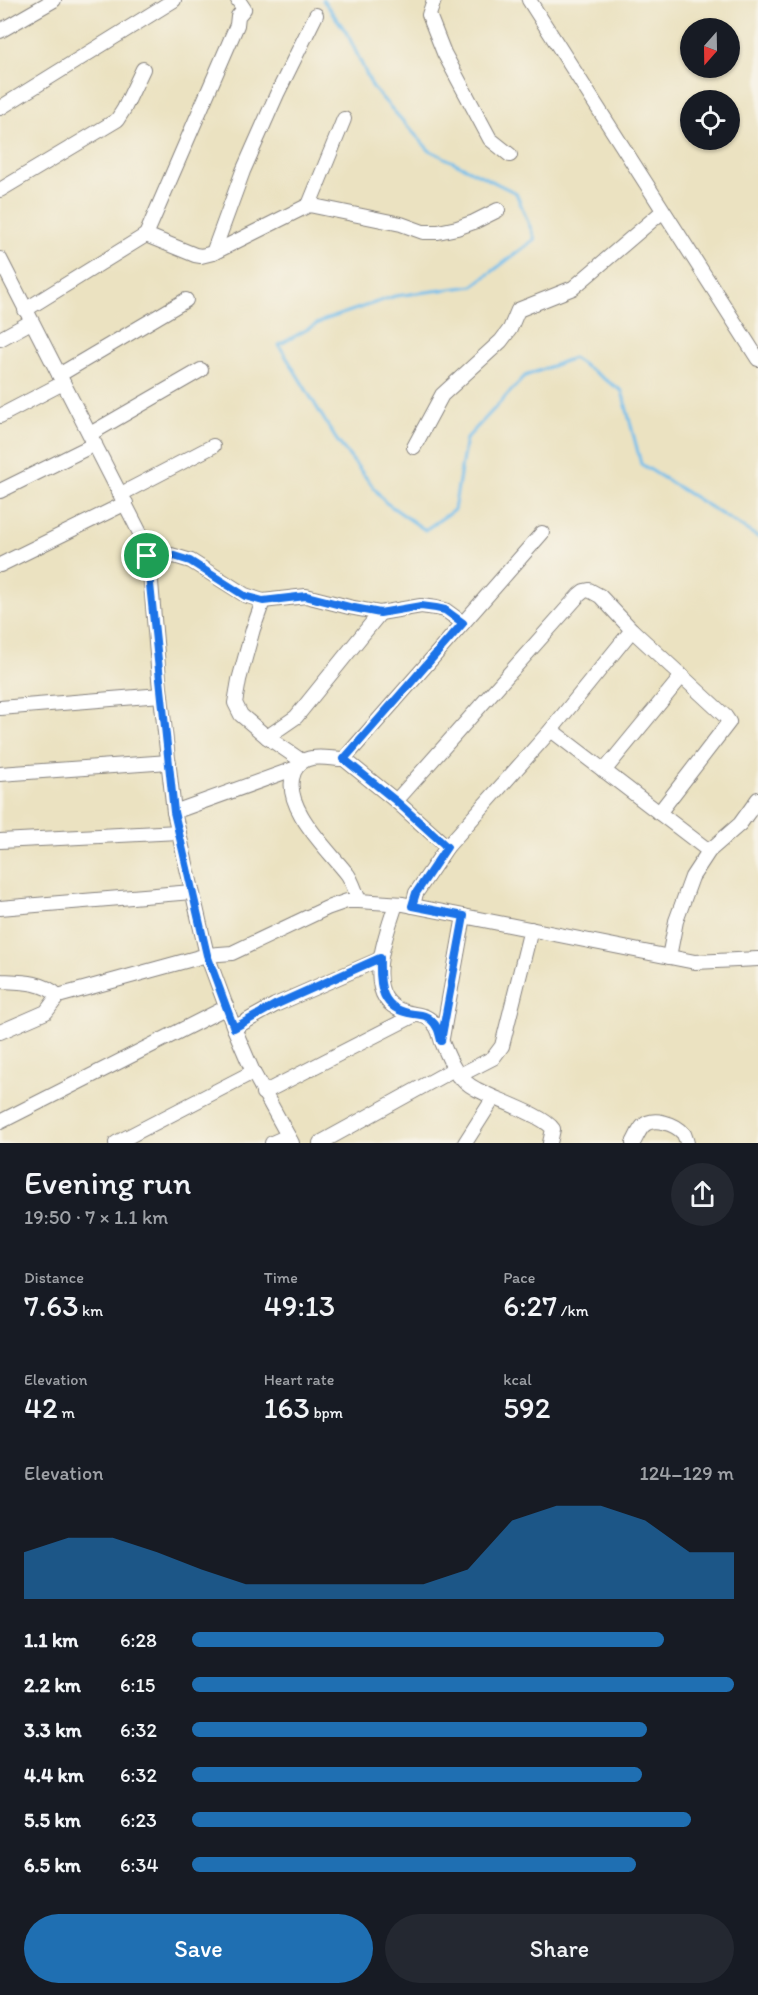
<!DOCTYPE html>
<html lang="en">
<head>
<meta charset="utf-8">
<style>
	body { margin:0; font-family:Itim,sans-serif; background:#242831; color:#f1f3f6; height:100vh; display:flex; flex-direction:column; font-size:22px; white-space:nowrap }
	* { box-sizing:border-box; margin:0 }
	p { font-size:20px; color:#9ea1a6 }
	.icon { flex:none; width:33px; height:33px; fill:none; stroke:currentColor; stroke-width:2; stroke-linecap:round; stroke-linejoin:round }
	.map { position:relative; height:1143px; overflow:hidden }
	.sheet { display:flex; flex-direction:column; background:#171b24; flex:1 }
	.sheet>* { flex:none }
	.needle { width:39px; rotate:200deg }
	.controls { position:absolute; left:680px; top:18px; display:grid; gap:12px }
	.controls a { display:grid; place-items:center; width:60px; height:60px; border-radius:50%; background:#171b24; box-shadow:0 2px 4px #0004; font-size:30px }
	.pin { position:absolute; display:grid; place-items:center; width:51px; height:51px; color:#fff; margin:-26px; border:3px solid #fff; border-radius:50%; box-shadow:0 2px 6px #0007 }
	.round { display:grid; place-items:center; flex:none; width:63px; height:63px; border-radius:32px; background:#242831 }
	.headline { display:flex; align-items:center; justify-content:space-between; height:102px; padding:0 24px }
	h1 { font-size:33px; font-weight:600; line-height:45px }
	.metrics { display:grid; grid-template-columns:repeat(3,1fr); gap:9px; height:102px; padding:6px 24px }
	.metrics div { display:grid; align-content:center }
	.metrics b { font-size:30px; font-weight:600 }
	.metrics small { font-size:16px; font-weight:400 }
	.metrics p { font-size:16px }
	.chart { height:168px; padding:12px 24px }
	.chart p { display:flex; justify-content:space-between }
	.chart svg { width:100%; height:108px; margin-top:6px; fill:#1f6fb2; opacity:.7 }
	.action { display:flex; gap:12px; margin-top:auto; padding:12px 24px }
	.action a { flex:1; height:69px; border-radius:36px; background:#1f6fb2; color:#fff; font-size:24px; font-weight:600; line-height:69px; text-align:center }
	.action a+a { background:#242831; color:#f1f3f6 }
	ul { padding:0 24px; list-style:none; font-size:20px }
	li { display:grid; grid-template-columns:96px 72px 1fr; align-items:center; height:45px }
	li i { height:15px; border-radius:8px; background:#1f6fb2 }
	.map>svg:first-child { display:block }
</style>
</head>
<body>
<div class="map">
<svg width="758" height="1143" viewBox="0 0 758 1143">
	<rect width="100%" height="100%" fill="#f7f3e8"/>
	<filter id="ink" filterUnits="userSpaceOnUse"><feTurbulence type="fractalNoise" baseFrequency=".0167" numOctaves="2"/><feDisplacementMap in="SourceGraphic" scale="12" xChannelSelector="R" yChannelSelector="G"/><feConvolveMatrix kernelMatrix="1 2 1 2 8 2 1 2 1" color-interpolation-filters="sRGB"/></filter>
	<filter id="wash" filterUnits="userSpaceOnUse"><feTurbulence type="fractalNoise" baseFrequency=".008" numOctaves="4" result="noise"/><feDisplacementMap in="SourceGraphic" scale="24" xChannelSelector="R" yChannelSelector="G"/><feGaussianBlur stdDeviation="1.35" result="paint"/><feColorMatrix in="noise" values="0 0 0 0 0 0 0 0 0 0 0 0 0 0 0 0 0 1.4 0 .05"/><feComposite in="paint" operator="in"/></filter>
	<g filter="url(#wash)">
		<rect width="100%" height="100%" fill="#ebe2c1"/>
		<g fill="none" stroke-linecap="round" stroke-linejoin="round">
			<!-- stream -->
			<polyline stroke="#73beec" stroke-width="3" points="323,0 347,33 373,88 429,150 516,193 535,239 473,286 395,296 324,320 279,345 336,439 385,502 425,530 454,510 466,439 525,376 573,358 622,391 641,464 758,537"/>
		</g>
	</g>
	<g filter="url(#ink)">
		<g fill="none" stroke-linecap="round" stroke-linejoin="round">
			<defs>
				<g id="minor">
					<polyline points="434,0 429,15 444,53 490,139 510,155"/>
					<polyline points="529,0 758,359"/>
					<polyline points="0,31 54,0"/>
					<polyline points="0,108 174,0"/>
					<polyline points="0,190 117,120 124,109 143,69"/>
					<polyline points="309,205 344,119"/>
					<polyline points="146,235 237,25 238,16 244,9 238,0"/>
					<polyline points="213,253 243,171 277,94 316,15"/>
					<polyline points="0,259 143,539 151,582 159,679 174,812 207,955 234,1028 253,1072 292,1143"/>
					<polyline points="25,310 146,235 195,255 201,256 213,253 309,205 401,224 423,232 438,232 457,228 474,222 498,210"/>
					<polyline points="0,339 31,322"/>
					<polyline points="59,375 186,300"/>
					<polyline points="0,416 63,383"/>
					<polyline points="90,434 201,370"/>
					<polyline points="414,447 442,395 501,341 510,329 518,310 573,288 663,211"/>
					<polyline points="0,491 95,444"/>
					<polyline points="121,494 213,446"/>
					<polyline points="147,557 171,555 191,561 245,595 263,601 306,596 349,607 380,613 421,606 436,608 445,610 463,623"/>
					<polyline points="0,565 126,503"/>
					<polyline points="263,601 253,629 239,680 235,703 241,715 267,737 302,761"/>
					<polyline points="0,708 161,695"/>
					<polyline points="551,730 709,851"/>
					<polyline points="267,737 296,717 380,613"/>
					<polyline points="344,759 396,801 447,847"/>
					<polyline points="604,771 682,676"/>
					<polyline points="0,774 169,762"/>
					<polyline points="396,801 579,595 584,591 589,590 600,596 632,630 725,716 729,722 659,813"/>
					<polyline points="174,812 296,768"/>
					<polyline points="0,841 179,832"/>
					<path d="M359,901C356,892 353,883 348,875C329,850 280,806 294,772C297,765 304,759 312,758C322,756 334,759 344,759L542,533"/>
					<path d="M396,904C387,933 360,997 403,1011C415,1016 427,1013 435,1025C439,1030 440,1036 442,1042C450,1062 457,1079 476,1089C494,1099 544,1115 553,1129L550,1143"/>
					<polyline points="413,906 416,893 447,847 551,730 632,630"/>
					<polyline points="0,908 192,892"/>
					<polyline points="669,957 676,921 692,877 709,851 740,824 758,799"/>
					<path d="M0,981C20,982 43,981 58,996"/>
					<polyline points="234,1028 275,1005 380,959"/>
					<polyline points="0,1032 46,1012 58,996 207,955 232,953 327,908 347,901 359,901 403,904 695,962 758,959"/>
					<polyline points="442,1038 464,916"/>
					<polyline points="458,1076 493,1058 502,1046 531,929"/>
					<polyline points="263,1093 415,1015"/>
					<polyline points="0,1122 227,1007"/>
					<polyline points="116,1143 253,1072"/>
					<polyline points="272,1143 288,1136"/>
					<polyline points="320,1143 454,1069"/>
					<polyline points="465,1143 493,1099"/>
					<path d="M633,1143C636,1138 639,1130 643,1126C653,1116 676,1124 684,1134C684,1134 687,1142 687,1143"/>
				</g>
			</defs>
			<!-- minor casing -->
			<use href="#minor" stroke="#86827e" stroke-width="16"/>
			<!-- minor -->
			<use href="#minor" stroke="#fff" stroke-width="14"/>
		</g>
	</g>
	<g fill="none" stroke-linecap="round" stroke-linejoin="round" filter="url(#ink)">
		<defs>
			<path id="route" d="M171,555L190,561L245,596L263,601L306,596L349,607L380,613L421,606L436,608L445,610L463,623L344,759L396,801L447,847L416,893L412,906L464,916L441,1041C439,1033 438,1026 431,1020C426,1015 422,1015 414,1014C381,1010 379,987 380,958L275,1005L234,1028L207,955L174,812L147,556Z"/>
		</defs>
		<!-- route casing -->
		<use href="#route" stroke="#fff" stroke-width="12"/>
		<!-- route -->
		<use href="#route" stroke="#1a73e8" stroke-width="8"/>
	</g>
</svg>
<div class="controls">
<a><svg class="needle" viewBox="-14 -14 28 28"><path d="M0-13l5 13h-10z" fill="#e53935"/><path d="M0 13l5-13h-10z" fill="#9ea1a6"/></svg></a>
<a><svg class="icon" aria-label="locate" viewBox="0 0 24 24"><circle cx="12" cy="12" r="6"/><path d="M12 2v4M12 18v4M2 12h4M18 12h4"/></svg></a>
</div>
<div class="pin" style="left:147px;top:556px;background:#1e9e55"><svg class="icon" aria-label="arrive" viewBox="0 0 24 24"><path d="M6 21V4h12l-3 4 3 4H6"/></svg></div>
</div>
<section class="sheet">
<div class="headline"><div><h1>Evening run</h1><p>19:50 · 7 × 1.1 km</p></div><a class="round"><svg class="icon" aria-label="share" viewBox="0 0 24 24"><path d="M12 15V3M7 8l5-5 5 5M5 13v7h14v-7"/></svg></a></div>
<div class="metrics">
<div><p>Distance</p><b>7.63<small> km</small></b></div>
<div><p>Time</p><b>49:13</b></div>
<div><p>Pace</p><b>6:27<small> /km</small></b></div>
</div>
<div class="metrics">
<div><p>Elevation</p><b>42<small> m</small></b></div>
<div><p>Heart rate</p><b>163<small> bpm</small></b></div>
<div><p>kcal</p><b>592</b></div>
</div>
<div class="chart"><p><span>Elevation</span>124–129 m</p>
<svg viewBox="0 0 160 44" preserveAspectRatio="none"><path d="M0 44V25L10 19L20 19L30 25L40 32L50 38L60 38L70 38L80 38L90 38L100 32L110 12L120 6L130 6L140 12L150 25L160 25V44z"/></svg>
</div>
<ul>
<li><b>1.1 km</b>6:28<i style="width:87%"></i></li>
<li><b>2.2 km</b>6:15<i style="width:100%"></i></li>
<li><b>3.3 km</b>6:32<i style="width:84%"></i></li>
<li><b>4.4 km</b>6:32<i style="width:83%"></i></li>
<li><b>5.5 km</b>6:23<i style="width:92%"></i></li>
<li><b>6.5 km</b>6:34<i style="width:82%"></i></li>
</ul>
<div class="action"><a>Save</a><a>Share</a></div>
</section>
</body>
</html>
